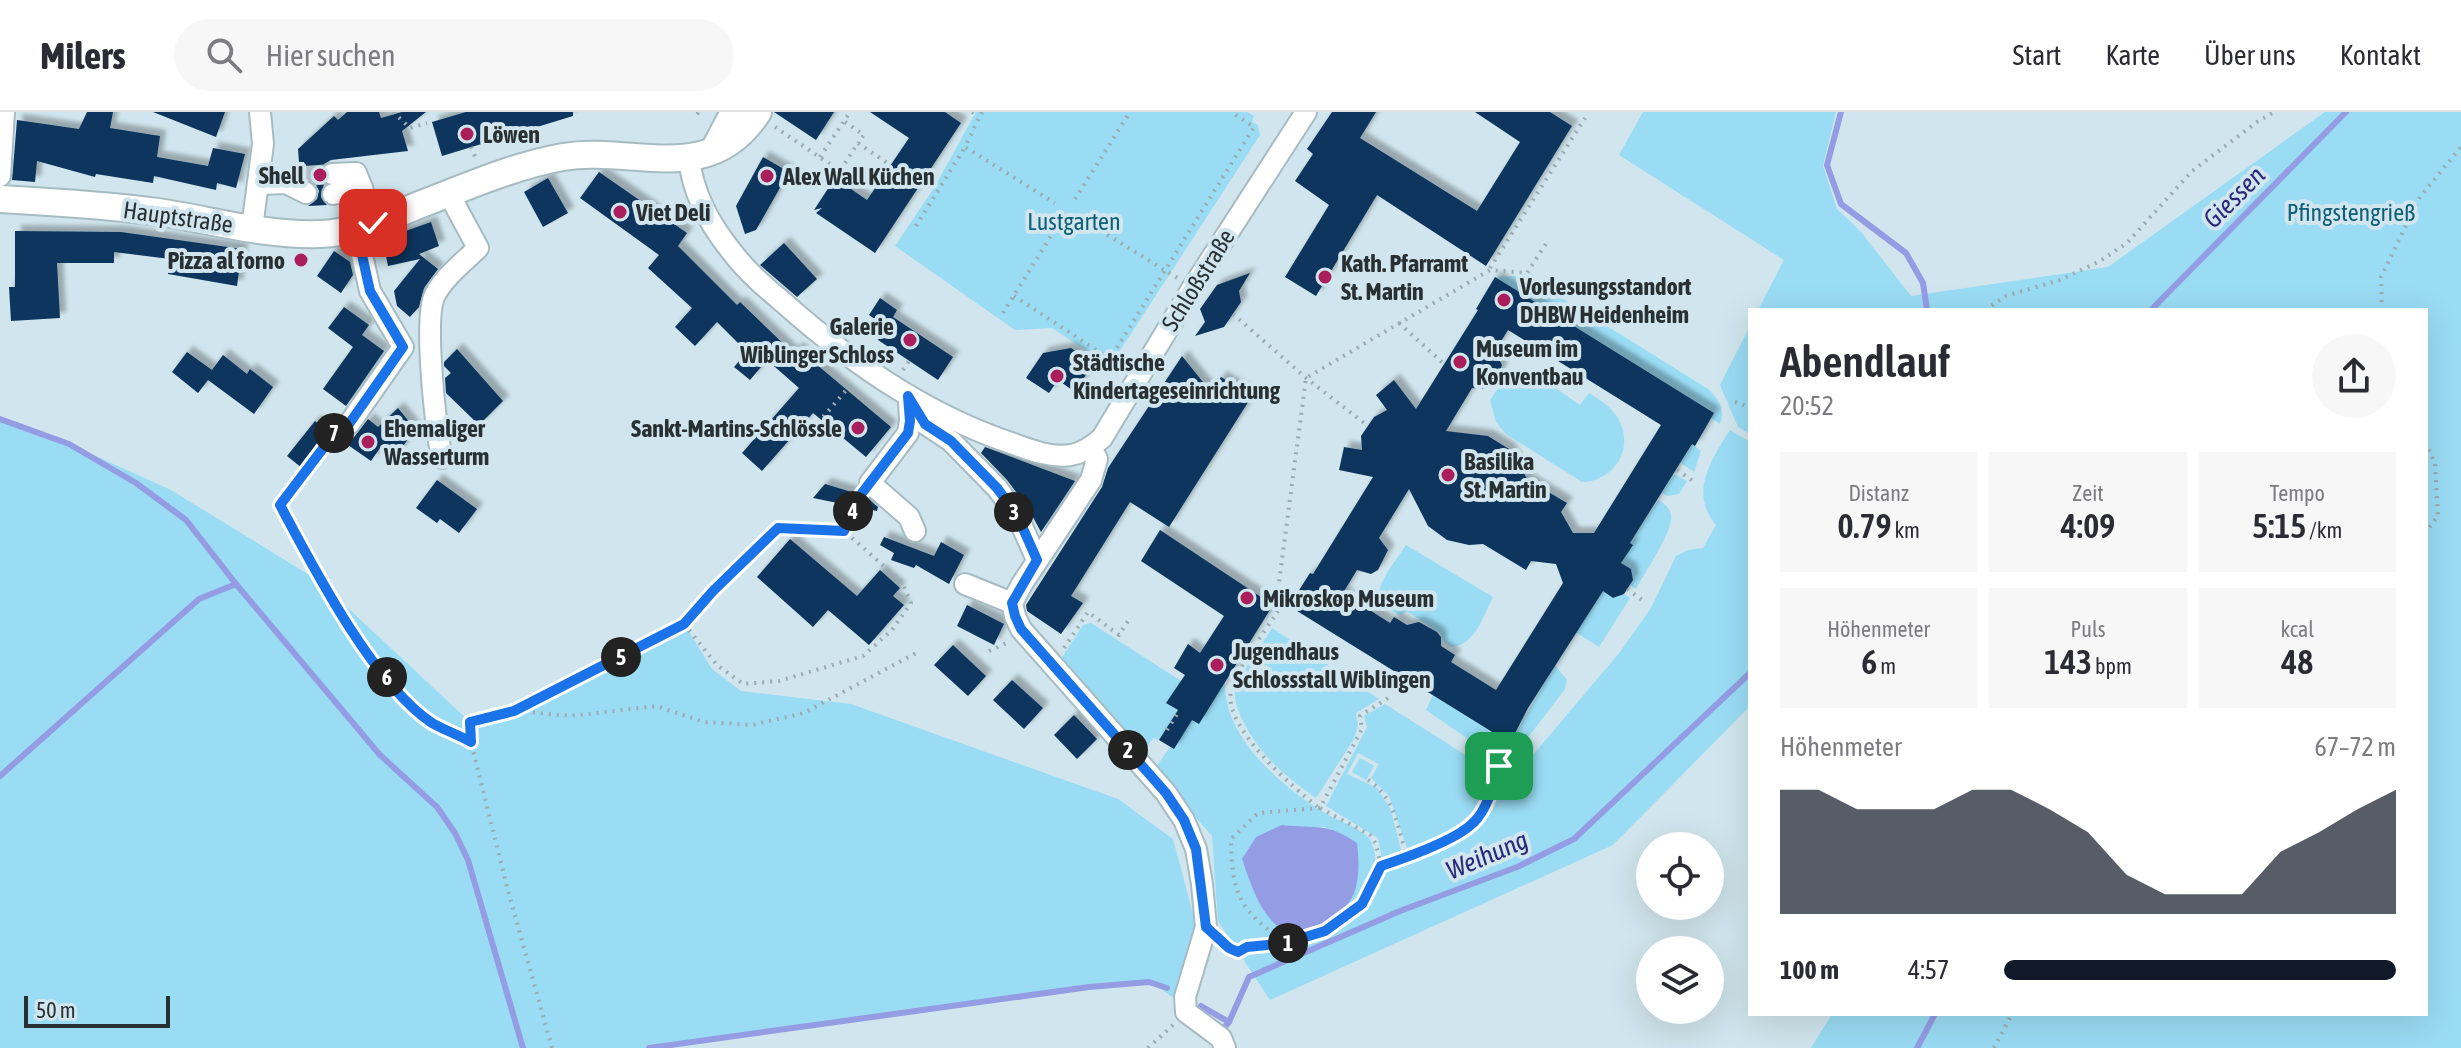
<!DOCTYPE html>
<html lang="de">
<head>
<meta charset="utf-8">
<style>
	body { margin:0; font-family:"Asap Condensed",sans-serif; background:#f7f7f7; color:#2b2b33; height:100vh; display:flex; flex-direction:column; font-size:30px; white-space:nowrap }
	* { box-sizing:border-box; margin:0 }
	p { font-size:26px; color:#7c7c81 }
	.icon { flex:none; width:44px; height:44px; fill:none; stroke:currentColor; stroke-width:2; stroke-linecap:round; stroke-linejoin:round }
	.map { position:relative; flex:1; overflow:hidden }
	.side { position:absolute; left:1748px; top:196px; width:680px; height:708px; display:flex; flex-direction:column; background:#fff; border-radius:0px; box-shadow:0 8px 32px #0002 }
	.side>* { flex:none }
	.tools { position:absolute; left:1636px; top:720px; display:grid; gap:16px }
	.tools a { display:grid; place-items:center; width:88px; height:88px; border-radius:50%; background:#fff; box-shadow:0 8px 32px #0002; font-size:40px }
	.scale { position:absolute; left:24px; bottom:20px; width:146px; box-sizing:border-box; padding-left:8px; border:4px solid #283033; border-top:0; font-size:22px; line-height:28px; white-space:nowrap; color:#283033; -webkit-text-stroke:6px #d0e5ed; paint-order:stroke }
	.pin { position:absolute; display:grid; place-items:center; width:68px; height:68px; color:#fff; margin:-34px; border-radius:16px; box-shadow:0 4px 12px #0006 }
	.km { position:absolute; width:40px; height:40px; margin:-20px; border-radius:50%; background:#222; color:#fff; font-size:22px; line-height:40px; text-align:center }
	.round { display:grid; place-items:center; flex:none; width:84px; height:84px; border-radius:42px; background:#f7f7f7 }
	.summary { display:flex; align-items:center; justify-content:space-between; height:136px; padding:0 32px }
	h1 { font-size:44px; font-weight:600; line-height:60px }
	.figures { display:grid; grid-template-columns:repeat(3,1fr); gap:12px; height:136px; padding:8px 32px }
	.figures div { display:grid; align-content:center; border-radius:0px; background:#f7f7f7; text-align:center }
	.figures b { font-size:34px; font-weight:600 }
	.figures small { font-size:22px; font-weight:400 }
	.figures p { font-size:22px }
	.chart { height:224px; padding:16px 32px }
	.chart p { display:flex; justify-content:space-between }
	.chart svg { width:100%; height:144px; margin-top:8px; fill:#111827; opacity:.7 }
	ul { padding:0 32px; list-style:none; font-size:26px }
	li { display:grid; grid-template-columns:128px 96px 1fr; align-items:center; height:60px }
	li i { height:20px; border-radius:10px; background:#111827 }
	header { display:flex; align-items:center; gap:48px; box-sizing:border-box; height:112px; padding:0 40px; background:#fff; border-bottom:2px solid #e1e1e2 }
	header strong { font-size:38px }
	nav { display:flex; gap:44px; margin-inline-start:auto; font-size:28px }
	.search { width:560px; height:72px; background:#f7f7f7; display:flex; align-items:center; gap:20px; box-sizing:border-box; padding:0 28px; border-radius:44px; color:#7c7c81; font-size:30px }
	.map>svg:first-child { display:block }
</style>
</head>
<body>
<header>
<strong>Milers</strong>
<div class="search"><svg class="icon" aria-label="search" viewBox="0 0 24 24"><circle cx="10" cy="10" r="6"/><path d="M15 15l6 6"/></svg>Hier suchen</div>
<nav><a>Start</a><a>Karte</a><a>Über uns</a><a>Kontakt</a></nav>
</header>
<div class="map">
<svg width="2461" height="936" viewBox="0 0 2461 936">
	<defs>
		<filter id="shadow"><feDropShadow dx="6" dy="-6" stdDeviation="2" flood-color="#0004"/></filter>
	</defs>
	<rect width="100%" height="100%" fill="#d0e5ed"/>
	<!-- green -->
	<g fill="#9adcf4" fill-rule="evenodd">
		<polygon points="976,0 1247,0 1254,4 1252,10 1258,13 1260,23 1110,254 1052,216 1015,218 895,134 934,76"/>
		<polygon points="1643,0 1836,0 1823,54 1837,97 1861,120 1911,184 2108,155 2325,0 2461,0 2461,936 1811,936 1832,902 2426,902 2426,198 1758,198 1784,148 1619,43"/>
		<path d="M1517,164L1538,171L1708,277C1718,287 1726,297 1720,312L1711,306L1713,300L1495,165Z"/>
		<polygon points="1750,214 1750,322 1738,315 1720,273"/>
		<path d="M1515,262C1540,261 1560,280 1580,293L1589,281C1600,288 1611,295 1618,306C1635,336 1615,369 1582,370L1506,322L1496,310L1490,288L1504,268Z"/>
		<polygon points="0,307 69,332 171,378 319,469 470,610 514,599 684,512 712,557 741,579 851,592 1118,687 1173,727 1197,817 1181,891 1152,871 1089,875 649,936 0,936"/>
		<path d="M1730,318L1750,330V594L1613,733L1270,888L1218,809L1212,724L1154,658L1170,635L1174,637V623L1225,571C1224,626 1282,675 1325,701C1337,708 1359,716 1368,725C1372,729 1374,737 1375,742C1377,759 1363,778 1357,793L1362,801L1381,760L1446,730L1470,713L1491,685L1495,667L1502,661L1522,656L1620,540L1651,496L1676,444L1688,438L1703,436L1716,413C1689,381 1711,348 1730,318ZM1282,713L1303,716L1327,715L1251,774Z"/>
		<polygon points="1692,332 1701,339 1694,360 1681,351"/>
		<polygon points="1674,362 1687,369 1679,382 1667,384 1662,381"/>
		<path d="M1658,388C1666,392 1672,398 1671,408C1670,423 1644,462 1636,477L1630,473L1633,468L1631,457L1621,451L1632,433L1630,431Z"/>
		<path d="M1406,433L1493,485C1483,504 1475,534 1451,535L1443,529L1440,521L1408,500L1398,503L1379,489C1376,470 1397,448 1406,433Z"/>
		<polygon points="1603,479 1613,486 1624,482 1630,486 1599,535 1575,520"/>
		<polygon points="1091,511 1181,569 1167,591 1178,599 1159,628 1153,626 1141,644 1059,550 1083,513"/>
		<path d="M1272,516L1379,587L1356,601L1358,613L1354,627L1316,686C1283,663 1258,641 1241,605C1238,598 1234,588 1235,581C1239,562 1262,533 1272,516Z"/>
		<path d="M1555,553L1567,568L1565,577L1517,640C1507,647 1500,647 1490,642L1426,598L1433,583L1510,631Z"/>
		<path d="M1385,592L1478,651C1507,676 1459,715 1437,727C1428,732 1417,735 1408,739L1389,684L1371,666L1379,652L1358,641L1347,662L1377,676L1391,698L1402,742L1382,747L1378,726L1326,694L1367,615L1364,604Z"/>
		<polygon points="1360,646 1374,654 1366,668 1352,660"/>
	</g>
	<!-- water -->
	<path fill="#949de4" d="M1282,713C1317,717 1327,710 1357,731C1359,749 1360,764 1354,781C1344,808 1294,834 1272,809C1257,793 1249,767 1242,747L1256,725Z"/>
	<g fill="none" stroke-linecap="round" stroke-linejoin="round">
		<!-- stream -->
		<g stroke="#949de4" stroke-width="6">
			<polyline points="1841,0 1827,53 1841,92 1906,141 1923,171 1927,198"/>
			<polyline points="2151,198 2346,0"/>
			<polyline points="0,307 69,332 136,371 186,408 236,472"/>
			<polyline points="0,664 199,487 236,472 380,643 437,695 455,721 468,748 523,936"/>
			<polyline points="1201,894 1229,910"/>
			<polyline points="1221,919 1229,910 1249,865 1400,799 1517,755 1574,727 1750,561"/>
			<polyline points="649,936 1089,875 1149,870 1167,876"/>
			<polyline points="1917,936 1935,902"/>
		</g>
	</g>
	<!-- building -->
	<g fill="#0a365d" fill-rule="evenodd" filter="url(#shadow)">
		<polygon points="87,0 113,0 110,16 160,24 157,45 208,54 213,36 245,42 236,76 217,71 216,78 154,64 153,71 96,62 95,65 37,49 35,70 12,68 17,8 79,17"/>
		<polygon points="153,0 225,0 216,25"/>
		<polygon points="347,0 379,0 381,6 402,0 426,0 402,19 408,39 331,48 324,52 319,63 324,72 321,85 327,93 308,94 317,87 319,79 316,73 305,66 304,50 299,50 298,37 334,4 338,8"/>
		<polygon points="466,0 573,0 573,4 442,44 432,10"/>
		<polygon points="774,0 834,0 816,28"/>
		<polygon points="870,0 945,0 961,11 875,141 816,101 822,96 814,98 835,66 867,88 909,26"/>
		<polygon points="1332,0 1376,0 1360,26 1477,99 1520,30 1475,0 1550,0 1572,14 1486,154 1377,83 1316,184 1285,165 1329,93 1295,69 1313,42 1307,37"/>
		<polygon points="763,45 789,60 756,118 745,122 736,94"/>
		<polygon points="599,60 687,121 678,134 737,193 740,190 793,241 797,236 891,315 866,345 813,301 762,359 742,341 799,276 767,248 750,268 734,255 747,240 717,210 695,234 675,215 692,196 648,156 659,143 580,86"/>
		<polygon points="548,66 568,101 543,115 524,80"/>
		<polygon points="431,110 439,134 419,142 438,157 424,176 419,195 410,205 397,194 394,179 420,147 388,154 385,139 402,135 397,122"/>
		<polygon points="15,119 121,120 242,137 237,174 168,162 170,147 114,140 114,151 57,151 60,206 11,209 9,175 15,175"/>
		<polygon points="784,131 817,167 797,185 760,153"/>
		<polygon points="334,139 350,150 353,163 341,181 317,164"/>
		<polygon points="1250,161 1239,179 1241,190 1224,215 1195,224 1205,210 1200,197 1217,173"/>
		<path d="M1495,165L1714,301L1695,334L1692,332L1630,431L1633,433L1621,451L1631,457L1633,468L1624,482L1613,486L1603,479L1528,596L1510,631L1289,494L1310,461L1313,462L1373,365L1339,358L1344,335L1362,338L1361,324L1374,305L1387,298L1376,283L1394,268L1416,297L1478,198L1476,197ZM1508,218L1661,313L1594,421H1573L1561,400L1567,391L1528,368L1509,337L1488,324L1446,319L1472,276L1486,277L1495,271L1502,253L1495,239ZM1409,377L1428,414L1447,428L1469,433L1483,432L1526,458L1531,449L1556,452L1563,471L1496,578L1451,550L1455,543L1441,534V525L1437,520L1419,510L1407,513L1394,505L1390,511L1343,481L1357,458L1371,462L1378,458L1388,438L1379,426Z"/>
		<polygon points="880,186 897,198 893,205 953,245 938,268 878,228 886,215 869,203"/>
		<polygon points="344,195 369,213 362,223 384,239 346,294 323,277 353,235 328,216"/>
		<polygon points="1071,236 1083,244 1076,254 1087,261 1075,280 1058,268 1049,281 1026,266 1043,241"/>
		<polygon points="457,237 503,289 479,313 446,281 445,266 451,261 444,254 444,250"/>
		<polygon points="187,240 212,258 223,243 247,262 250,257 273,275 254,302 208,268 198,281 172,260"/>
		<polygon points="1182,244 1211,280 1221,265 1252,284 1169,415 1130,390 1071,484 1083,491 1061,522 1027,499 1026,493 1102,375 1108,356"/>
		<polygon points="398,296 415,317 394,347 380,336 371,349 348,333 368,307 378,315"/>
		<polygon points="315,309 330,321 302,356 287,344"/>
		<polygon points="985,335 1075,369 1041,420 1028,396 1007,368 981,341"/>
		<polygon points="437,368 477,397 459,421 440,407 437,411 416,396"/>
		<polygon points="825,372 865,384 878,395 877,399 813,386"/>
		<polygon points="1160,418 1273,493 1199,612 1192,608 1174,637 1159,628 1178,598 1166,591 1185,563 1174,556 1188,532 1200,541 1224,504 1141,449"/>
		<polygon points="884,425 934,444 941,430 964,443 949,472 916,453 914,456 891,448 894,441 880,433"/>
		<polygon points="790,427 857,484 880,458 900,476 893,484 904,493 869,533 828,498 813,515 757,465"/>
		<polygon points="967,493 1004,512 994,533 957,514"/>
		<polygon points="953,533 986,564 968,584 934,553"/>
		<polygon points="1012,568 1043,596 1024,617 993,588"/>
		<polygon points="1074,603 1097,627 1077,647 1054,623"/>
	</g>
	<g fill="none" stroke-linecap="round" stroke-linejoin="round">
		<!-- minor-tunnel -->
		<polyline stroke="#aec1c8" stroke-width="20" stroke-dasharray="20 10" stroke-linecap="butt" points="305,64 332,62"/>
		<defs>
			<g id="minor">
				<path d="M689,47C693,81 710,113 732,140C747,160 765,175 784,191C850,250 927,303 1011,331C1030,338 1050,346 1071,343C1083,341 1093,334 1102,326L1193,175L1306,0"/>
				<polyline points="332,62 356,61 362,76"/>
				<polyline points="0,64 4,0"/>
				<polyline points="259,72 286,71 306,81"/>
				<polyline points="333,82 362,76 373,111"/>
				<polyline points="252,116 263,32 260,0"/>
				<polyline points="908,284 925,312 951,329 997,376 1017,403 1037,448"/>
				<polyline points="909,288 910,309 908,321 870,371 909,405 915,419"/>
				<polyline points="349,312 403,235 370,179 356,116"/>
				<polyline points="1091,336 1097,347 1091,368 1022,472 1012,491 1015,504 1021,517 1166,681 1184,708 1196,737 1202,772 1206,815 1185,885 1186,900 1221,926 1225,936"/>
				<path d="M442,346C436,317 423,206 435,183C444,165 464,150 478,136L449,82"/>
				<polyline points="965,472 1012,491"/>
			</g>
			<g id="major">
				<polyline points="715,36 734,0"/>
				<path d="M0,87C52,90 106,93 158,100C211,108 266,124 320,122C354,121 387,106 419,93C466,75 513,54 563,45C633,33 709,76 758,0"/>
			</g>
		</defs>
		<!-- minor casing -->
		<use href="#minor" stroke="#a7bbc2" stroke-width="24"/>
		<!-- major casing -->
		<use href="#major" stroke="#a7bbc2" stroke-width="30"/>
		<!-- path -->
		<g stroke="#9aabb1" stroke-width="4" stroke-dasharray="2 6" stroke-linecap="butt">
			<polyline points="393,0 410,16 427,11"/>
			<polyline points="972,0 979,4"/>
			<polyline points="982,0 965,35 1055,91"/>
			<polyline points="697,2 699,0"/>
			<polyline points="845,10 864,23 858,31"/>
			<polyline points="775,15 840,59 858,31 890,53"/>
			<polyline points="519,20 523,31"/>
			<polyline points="471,35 476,47"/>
			<polyline points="820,45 850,0"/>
			<polyline points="838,68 840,59"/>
			<polyline points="1075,87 1130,0"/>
			<polyline points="1080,106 1179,167"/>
			<polyline points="916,114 965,35"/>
			<polyline points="1490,156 1585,6"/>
			<polyline points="1014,184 1110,247 1254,15 1231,0"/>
			<polyline points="1985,198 2006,184 2060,168 2100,149 2127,131 2192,59 2257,10 2274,0"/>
			<polyline points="2382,198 2381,165 2420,85 2461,35"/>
			<polyline points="1003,201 1059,111"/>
			<polyline points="1233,202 1306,266 1368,314"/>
			<polyline points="1399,211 1444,252"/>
			<polyline points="903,258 909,249"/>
			<polyline points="1735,290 1750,295"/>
			<polyline points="818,311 854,269"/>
			<path d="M334,321L280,393C313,455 374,573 432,611C444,618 459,624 471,630"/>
			<polyline points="2426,330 2435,352 2438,404 2426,420"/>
			<polyline points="1677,358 1696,371"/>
			<polyline points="844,419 859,385"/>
			<polyline points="1627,477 1642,488"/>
			<polyline points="1276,493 1306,266 1490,158 1527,161 1547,130"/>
			<path d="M1278,499C1263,522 1238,554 1231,580C1223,614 1293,676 1318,695"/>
			<polyline points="1064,536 1088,500 1119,523 1128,509"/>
			<polyline points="989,539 1009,530"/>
			<polyline points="517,599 571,604 656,594 704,610 752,613 804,601 916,541"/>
			<polyline points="1167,618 1179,599"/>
			<path d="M1368,668C1395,685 1398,717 1407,745"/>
			<path d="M1320,696L1258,701L1231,727C1232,783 1239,798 1286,831L1325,819L1362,792L1381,754C1405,746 1456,728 1473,711C1487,698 1494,672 1499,654"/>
			<polyline points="1381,754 1376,732 1370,723 1320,696 1362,617 1360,604 1388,586"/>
			<polyline points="1220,828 1238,840 1247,835 1285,831"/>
			<polyline points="552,936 507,775 471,630 470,610 514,599 684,512 713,479 778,416 844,419 902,470 911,491 892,518 863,544 779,569 743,572 717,553 684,512"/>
			<polyline points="1148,936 1173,913"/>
			<polyline points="1994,936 2012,902"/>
		</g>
		<!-- minor -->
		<use href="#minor" stroke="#fff" stroke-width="20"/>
		<!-- major -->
		<use href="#major" stroke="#fff" stroke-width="26"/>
	</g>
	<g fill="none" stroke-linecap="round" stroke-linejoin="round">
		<defs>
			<path id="route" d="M373,111L356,116L370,179L403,235L349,312L340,314L280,393C313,455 374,573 432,611C444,618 459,623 471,630L470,610L514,599L684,512L713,479L778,416L844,419L859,385L908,321L910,309L908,284L925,312L951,329L997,376L1017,403L1037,448L1012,491L1015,504L1021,517L1166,681L1184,708L1196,737L1206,815L1229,836L1238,840L1247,835L1286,831L1325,819L1362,792L1381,754C1405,746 1456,728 1473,711C1487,698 1494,672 1499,654"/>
		</defs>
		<!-- route casing -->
		<use href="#route" stroke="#fff" stroke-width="16"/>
		<!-- route -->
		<use href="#route" stroke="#1a73e8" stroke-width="10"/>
	</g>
	<!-- markers -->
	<g fill="#ab1e5c" stroke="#d0e5ed" stroke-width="3">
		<circle cx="467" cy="22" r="8"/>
		<circle cx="320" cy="63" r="8"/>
		<circle cx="767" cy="64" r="8"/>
		<circle cx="620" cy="100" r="8"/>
		<circle cx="301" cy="148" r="8"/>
		<circle cx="1325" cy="165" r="8"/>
		<circle cx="1504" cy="188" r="8"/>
		<circle cx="910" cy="228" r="8"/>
		<circle cx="1460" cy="250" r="8"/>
		<circle cx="1057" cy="264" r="8"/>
		<circle cx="858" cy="316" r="8"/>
		<circle cx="368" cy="330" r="8"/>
		<circle cx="1448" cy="363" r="8"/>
		<circle cx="1247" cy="486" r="8"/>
		<circle cx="1217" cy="553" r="8"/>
	</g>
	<g text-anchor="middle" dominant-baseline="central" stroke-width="8" stroke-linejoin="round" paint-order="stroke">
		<!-- poi labels -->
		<g font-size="24" font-weight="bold" fill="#283033" stroke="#d0e5ed" text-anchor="start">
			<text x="483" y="22">Löwen</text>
			<text x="304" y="63" text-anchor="end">Shell</text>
			<text x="783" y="64">Alex Wall Küchen</text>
			<text x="636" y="100">Viet Deli</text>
			<text x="285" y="148" text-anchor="end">Pizza al forno</text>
			<text x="1341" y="151">Kath. Pfarramt<tspan x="1341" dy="28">St. Martin</tspan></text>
			<text x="1520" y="174">Vorlesungsstandort<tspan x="1520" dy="28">DHBW Heidenheim</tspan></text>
			<text x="894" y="214" text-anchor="end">Galerie<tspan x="894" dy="28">Wiblinger Schloss</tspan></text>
			<text x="1476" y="236">Museum im<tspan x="1476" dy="28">Konventbau</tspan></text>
			<text x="1073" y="250">Städtische<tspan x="1073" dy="28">Kindertageseinrichtung</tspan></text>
			<text x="384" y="316">Ehemaliger<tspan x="384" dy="28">Wasserturm</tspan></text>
			<text x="842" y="316" text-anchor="end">Sankt-Martins-Schlössle</text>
			<text x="1464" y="349">Basilika<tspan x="1464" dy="28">St. Martin</tspan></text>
			<text x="1263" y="486">Mikroskop Museum</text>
			<text x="1233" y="539">Jugendhaus<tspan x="1233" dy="28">Schlossstall Wiblingen</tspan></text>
		</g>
		<!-- park labels -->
		<g font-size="24" fill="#0c5f76" stroke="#d0e5ed">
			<text x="2351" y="100">Pfingstengrieß</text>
			<text x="1074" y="109">Lustgarten</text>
		</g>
		<!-- street labels -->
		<g font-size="24" fill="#283033" stroke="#d0e5ed">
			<text transform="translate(178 105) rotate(8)">Hauptstraße</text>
			<text transform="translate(1198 168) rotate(-58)">Schloßstraße</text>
		</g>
		<!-- water labels -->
		<g font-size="26" font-style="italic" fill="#2b2879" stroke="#d0e5ed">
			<text transform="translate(2234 85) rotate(-45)">Giessen</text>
			<text transform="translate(1487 743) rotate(-23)">Weihung</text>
		</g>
	</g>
</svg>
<div class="tools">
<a><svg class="icon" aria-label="locate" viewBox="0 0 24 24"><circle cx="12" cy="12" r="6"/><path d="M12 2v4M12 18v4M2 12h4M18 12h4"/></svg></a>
<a><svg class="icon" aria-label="layers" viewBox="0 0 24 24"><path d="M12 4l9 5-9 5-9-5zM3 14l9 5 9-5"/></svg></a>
</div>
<div class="scale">50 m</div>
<div class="pin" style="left:1499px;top:654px;background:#1e9e55"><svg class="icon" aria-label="arrive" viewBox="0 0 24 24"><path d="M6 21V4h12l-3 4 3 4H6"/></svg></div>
<div class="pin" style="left:373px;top:111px;background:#d93025"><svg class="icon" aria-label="check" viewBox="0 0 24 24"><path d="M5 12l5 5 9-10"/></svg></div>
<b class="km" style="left:1288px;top:831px">1</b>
<b class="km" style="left:1128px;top:638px">2</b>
<b class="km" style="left:1014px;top:400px">3</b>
<b class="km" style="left:853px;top:399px">4</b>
<b class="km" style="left:621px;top:545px">5</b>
<b class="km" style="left:387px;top:565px">6</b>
<b class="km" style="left:334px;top:321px">7</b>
<section class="side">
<div class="summary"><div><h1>Abendlauf</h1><p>20:52</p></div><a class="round"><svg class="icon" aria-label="share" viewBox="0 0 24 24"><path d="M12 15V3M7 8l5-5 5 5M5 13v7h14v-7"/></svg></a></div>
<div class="figures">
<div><p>Distanz</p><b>0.79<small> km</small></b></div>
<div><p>Zeit</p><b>4:09</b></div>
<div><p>Tempo</p><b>5:15<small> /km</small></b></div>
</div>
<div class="figures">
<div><p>Höhenmeter</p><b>6<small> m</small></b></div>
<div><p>Puls</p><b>143<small> bpm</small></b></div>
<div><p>kcal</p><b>48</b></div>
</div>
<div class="chart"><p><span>Höhenmeter</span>67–72 m</p>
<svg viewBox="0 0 160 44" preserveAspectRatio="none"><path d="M0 44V6L10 6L20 12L30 12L40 12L50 6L60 6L70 12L80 19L90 32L100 38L110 38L120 38L130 25L140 19L150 12L160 6V44z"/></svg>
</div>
<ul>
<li><b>100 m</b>4:57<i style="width:100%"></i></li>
</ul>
</section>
</div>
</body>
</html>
